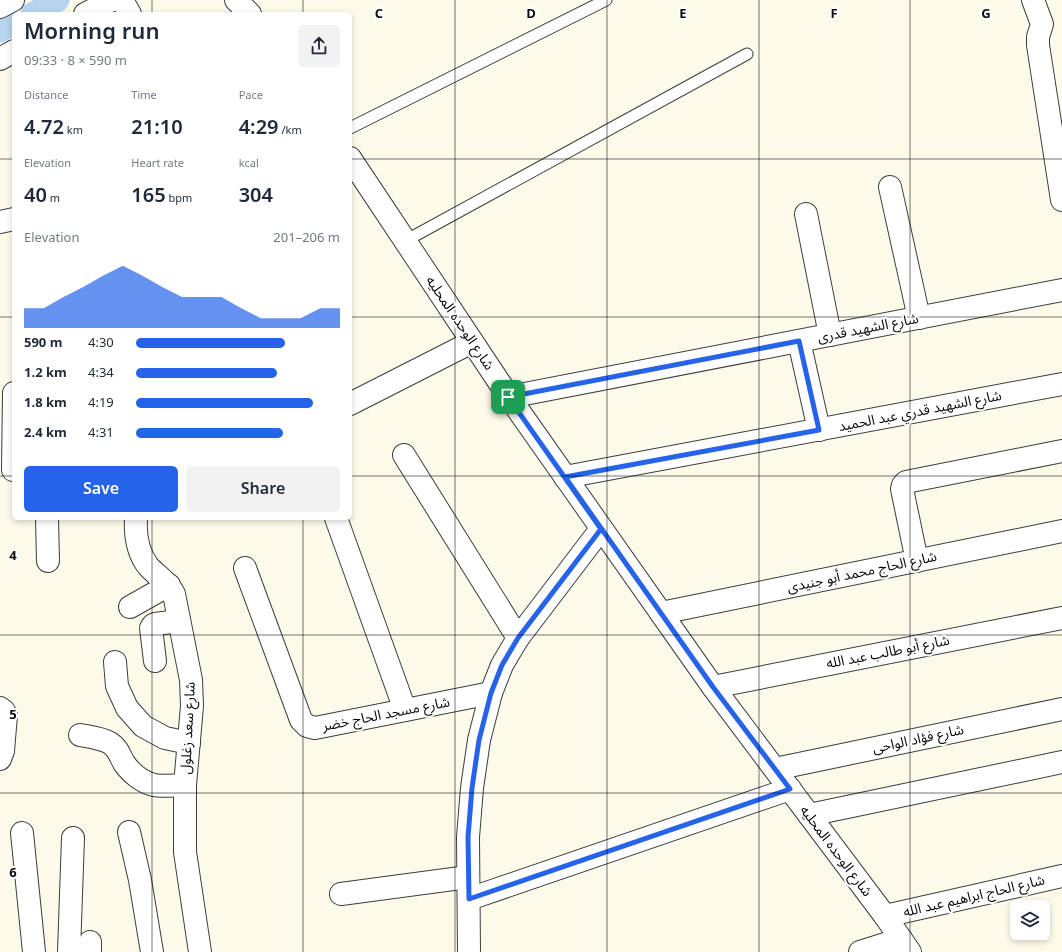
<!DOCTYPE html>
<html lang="en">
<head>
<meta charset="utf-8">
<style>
	body { margin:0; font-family:Georgia,"Noto Sans Arabic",serif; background:#f2f2f3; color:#1f2937; height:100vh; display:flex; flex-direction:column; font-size:15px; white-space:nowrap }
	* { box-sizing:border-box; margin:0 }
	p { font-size:13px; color:#747a83 }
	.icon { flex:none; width:22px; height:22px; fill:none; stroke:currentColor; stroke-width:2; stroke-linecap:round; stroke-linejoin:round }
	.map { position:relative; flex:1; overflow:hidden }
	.side { position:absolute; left:12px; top:12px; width:340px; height:508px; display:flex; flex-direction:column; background:#fff; border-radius:6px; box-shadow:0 2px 6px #0003 }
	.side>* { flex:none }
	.tools { position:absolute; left:1010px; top:900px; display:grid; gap:8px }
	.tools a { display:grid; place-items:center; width:40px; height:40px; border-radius:6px; background:#fff; box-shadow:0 2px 6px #0003; font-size:20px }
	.pin { position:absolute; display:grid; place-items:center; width:34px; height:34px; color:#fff; margin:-17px; border-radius:8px; box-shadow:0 2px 6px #0006 }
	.round { display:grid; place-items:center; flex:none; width:42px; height:42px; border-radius:6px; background:#f2f2f3 }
	.headline { display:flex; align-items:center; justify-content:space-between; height:68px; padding:0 12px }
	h1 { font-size:22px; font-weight:600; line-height:30px }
	.stats { display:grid; grid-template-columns:repeat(3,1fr); gap:6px; height:68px; padding:4px 12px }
	.stats div { display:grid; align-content:center }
	.stats b { font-size:20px; font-weight:600 }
	.stats small { font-size:11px; font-weight:400 }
	.stats p { font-size:11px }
	.chart { height:112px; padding:8px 12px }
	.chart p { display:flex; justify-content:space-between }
	.chart svg { width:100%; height:72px; margin-top:4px; fill:#2563eb; opacity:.7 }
	.cta { display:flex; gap:8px; margin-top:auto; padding:8px 12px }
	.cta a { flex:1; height:46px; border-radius:6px; background:#2563eb; color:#fff; font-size:16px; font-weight:600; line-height:46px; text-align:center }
	.cta a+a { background:#f2f2f3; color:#1f2937 }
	ul { padding:0 12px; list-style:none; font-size:13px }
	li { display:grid; grid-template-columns:64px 48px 1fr; align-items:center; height:30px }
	li i { height:10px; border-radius:5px; background:#2563eb }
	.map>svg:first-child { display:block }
</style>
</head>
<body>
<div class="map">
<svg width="1062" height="952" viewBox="0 0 1062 952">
	<rect width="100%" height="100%" fill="#fcfae9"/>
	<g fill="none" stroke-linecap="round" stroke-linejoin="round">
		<!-- canal -->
		<g stroke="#b4d5ed" stroke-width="23">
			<polyline points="32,14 58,0"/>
			<polyline points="0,31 14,23"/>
		</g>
		<defs>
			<g id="lane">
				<polyline points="350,128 606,0"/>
				<polyline points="405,241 747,54"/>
			</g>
			<g id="street">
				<polyline points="122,0 130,14"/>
				<polyline points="236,0 250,14"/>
				<polyline points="1033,0 1042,24 1038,37 1038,45 1062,200"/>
				<polyline points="0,7 13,0"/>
				<polyline points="85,14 112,0"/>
				<polyline points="0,59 14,51"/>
				<polyline points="350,158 509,397 713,687 885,916 910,952"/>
				<polyline points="890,187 919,318"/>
				<polyline points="806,214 830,335"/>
				<polyline points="0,222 14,219"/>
				<polyline points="799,341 819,430"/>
				<polyline points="509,397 1062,290"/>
				<polyline points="350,404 472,342"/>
				<polyline points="404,455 518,638"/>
				<polyline points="13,470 14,393"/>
				<polyline points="565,477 1062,384"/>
				<polyline points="47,518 48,561"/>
				<path d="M136,518C135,535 138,553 148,566C157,576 167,581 174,594L191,680L192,706L185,785V852L200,952"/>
				<polyline points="336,518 405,710"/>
				<polyline points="917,561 902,489 903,485 906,482 1062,451"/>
				<polyline points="245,568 301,720 307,726 315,728 491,693"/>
				<polyline points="130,607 169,585"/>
				<polyline points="661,613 1062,531"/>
				<polyline points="155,661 151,628 153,625 155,624 179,621"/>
				<polyline points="115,662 117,686 127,708 143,726 165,738 189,743"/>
				<polyline points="713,687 1062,618"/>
				<polyline points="0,708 4,711 6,715 3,751 0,759"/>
				<path d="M80,735C90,737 101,738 110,743C118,748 120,756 124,763C131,773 142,782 154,785C163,787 175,785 185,785"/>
				<polyline points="775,769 1062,709"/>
				<polyline points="809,815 1062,762"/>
				<polyline points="129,832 140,880 152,952"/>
				<polyline points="22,833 34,952"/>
				<polyline points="341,894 468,877"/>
				<polyline points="469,899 790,789"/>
				<polyline points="885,916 1062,876"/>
				<polyline points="90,942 90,952"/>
				<polyline points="69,952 73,838"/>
				<polyline points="469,952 468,837 472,788 479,740 491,693 502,665 518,638 601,529"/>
				<polyline points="860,952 901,939"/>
			</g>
		</defs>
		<!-- lane casing -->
		<use href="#lane" stroke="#3d3d3d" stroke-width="13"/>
		<!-- street casing -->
		<use href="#street" stroke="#3d3d3d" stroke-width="24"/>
		<!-- lane -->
		<use href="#lane" stroke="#fff" stroke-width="11"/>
		<!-- street -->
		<use href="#street" stroke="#fff" stroke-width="22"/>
	</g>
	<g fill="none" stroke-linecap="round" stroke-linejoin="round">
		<defs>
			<polyline id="route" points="508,397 601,529 518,638 502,665 491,693 479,740 472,788 468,837 469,899 790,789 713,687 565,477 819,430 799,341 508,397"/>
		</defs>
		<!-- route casing -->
		<use href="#route" stroke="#fff" stroke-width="8"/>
		<!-- route -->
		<use href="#route" stroke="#2563eb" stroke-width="5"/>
	</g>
	<!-- grid -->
	<path fill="none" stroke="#0a0a0a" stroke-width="1" stroke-opacity="0.55" d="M152,0V14M303,0V14M455,0V952M607,0V952M759,0V952M910,0V952M0,159H14M350,159H1062M0,317H14M350,317H1062M0,476H14M350,476H1062M152,518V952M303,518V952M0,635H1062M0,793H1062"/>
	<g text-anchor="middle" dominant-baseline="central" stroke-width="4" stroke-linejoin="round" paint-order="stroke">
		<!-- street labels -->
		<g font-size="14" fill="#0a0a0a" stroke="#fff">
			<text transform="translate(460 323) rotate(56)">شارع الوحده المحليه</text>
			<text transform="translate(868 328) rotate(-11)">شارع الشهيد قدرى</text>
			<text transform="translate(920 411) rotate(-11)">شارع الشهيد قدري عبد الحميد</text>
			<text transform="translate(862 572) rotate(-12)">شارع الحاج محمد أبو جنيدى</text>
			<text transform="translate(888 652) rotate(-11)">شارع أبو طالب عبد الله</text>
			<text transform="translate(386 714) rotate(-11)">شارع مسجد الحاج خضر</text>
			<text transform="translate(188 728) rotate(-87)">شارع سعد زغلول</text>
			<text transform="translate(918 739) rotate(-12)">شارع فؤاد الواحى</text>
			<text transform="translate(836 851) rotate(53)">شارع الوحده المحليه</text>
			<text transform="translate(974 896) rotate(-13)">شارع الحاج ابراهيم عبد الله</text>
		</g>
	</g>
	<g font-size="13" text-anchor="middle" font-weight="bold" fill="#0a0a0a" stroke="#fff" stroke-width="4" stroke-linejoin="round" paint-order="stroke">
		<text x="379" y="18">C</text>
		<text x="531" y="18">D</text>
		<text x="683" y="18">E</text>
		<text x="834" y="18">F</text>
		<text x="986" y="18">G</text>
		<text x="13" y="560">4</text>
		<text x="13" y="719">5</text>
		<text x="13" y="877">6</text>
	</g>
</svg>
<div class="tools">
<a><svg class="icon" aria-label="layers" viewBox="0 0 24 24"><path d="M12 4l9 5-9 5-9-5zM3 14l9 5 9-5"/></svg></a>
</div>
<div class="pin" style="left:508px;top:397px;background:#1e9e55"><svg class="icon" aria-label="arrive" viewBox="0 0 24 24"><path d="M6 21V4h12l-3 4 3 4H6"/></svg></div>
<section class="side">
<div class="headline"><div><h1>Morning run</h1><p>09:33 · 8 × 590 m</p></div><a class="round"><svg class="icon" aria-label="share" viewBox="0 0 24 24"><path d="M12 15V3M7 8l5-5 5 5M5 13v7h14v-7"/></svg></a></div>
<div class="stats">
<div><p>Distance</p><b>4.72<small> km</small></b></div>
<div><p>Time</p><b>21:10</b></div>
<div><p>Pace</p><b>4:29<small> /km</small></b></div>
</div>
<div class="stats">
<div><p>Elevation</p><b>40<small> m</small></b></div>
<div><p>Heart rate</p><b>165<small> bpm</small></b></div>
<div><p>kcal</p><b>304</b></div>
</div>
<div class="chart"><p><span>Elevation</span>201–206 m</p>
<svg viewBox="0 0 160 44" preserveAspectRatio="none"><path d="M0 44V32L10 32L20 25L30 19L40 12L50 6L60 12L70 19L80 25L90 25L100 25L110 32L120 38L130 38L140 38L150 32L160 32V44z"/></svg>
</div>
<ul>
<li><b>590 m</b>4:30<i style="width:73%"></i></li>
<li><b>1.2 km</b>4:34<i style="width:69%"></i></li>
<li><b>1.8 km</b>4:19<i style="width:87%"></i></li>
<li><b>2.4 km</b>4:31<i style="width:72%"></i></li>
</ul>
<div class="cta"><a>Save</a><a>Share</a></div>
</section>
</div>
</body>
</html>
